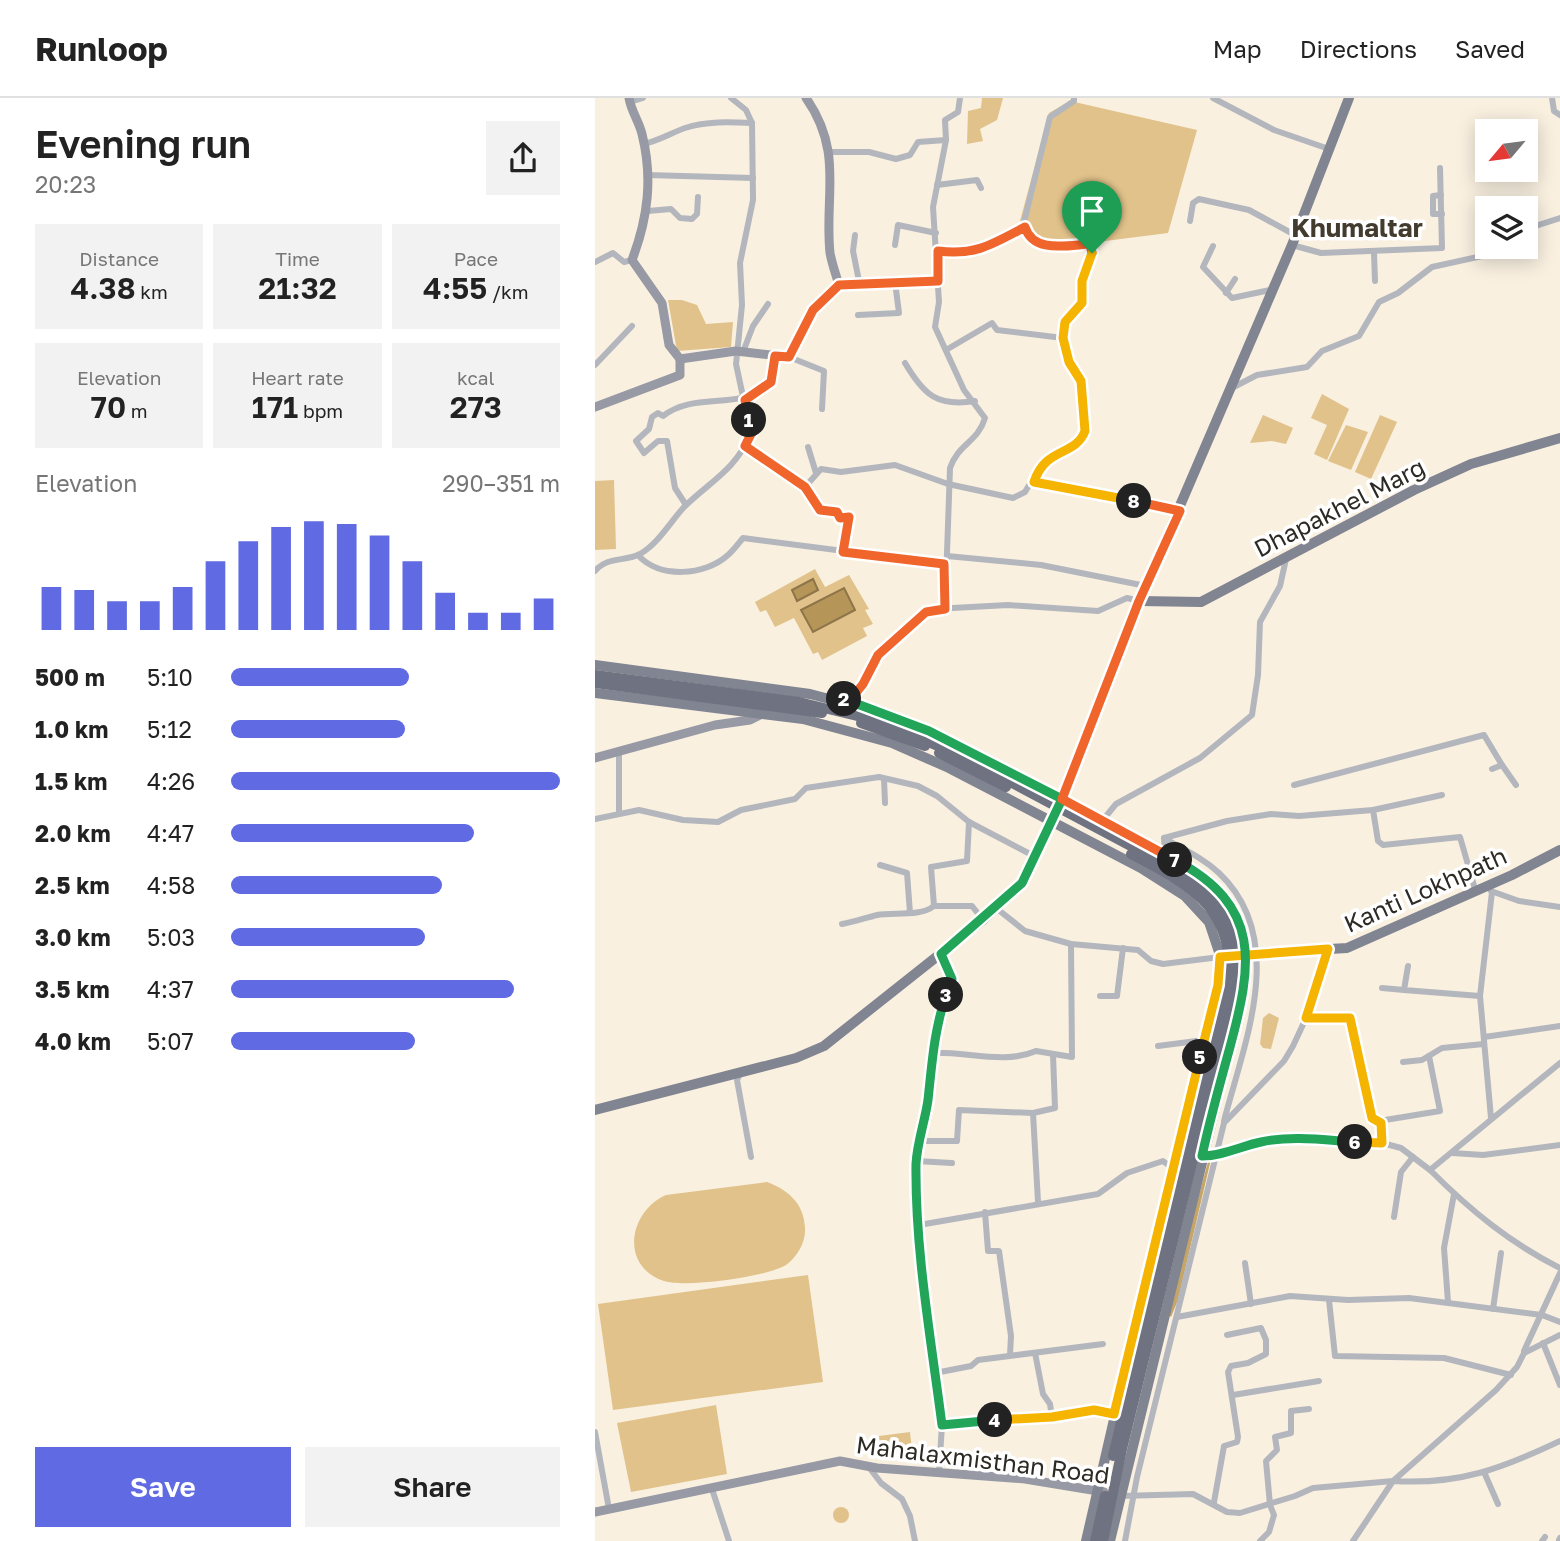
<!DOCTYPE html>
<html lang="en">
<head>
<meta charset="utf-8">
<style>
	body { margin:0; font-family:"Golos Text",sans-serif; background:#f2f2f2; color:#222; height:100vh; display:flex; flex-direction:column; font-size:26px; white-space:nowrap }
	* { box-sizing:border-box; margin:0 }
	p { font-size:23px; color:#767676 }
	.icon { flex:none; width:38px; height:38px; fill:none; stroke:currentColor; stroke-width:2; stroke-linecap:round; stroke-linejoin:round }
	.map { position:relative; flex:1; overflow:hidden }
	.sheet { display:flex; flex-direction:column; background:#fff; width:595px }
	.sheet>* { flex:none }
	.needle { width:46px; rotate:241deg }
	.fabs { position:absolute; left:880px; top:21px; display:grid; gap:14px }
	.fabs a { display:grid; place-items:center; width:63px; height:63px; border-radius:0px; background:#fff; box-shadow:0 4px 18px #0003; font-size:35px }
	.pin { position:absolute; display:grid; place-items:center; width:60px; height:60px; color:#fff; margin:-72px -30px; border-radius:50% 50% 50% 0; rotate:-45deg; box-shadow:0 0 7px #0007 }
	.pin .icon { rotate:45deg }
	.km { position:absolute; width:35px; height:35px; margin:-18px; border-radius:50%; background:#222; color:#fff; font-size:19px; line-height:35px; text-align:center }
	.round { display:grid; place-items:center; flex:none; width:74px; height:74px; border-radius:0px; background:#f2f2f2 }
	.summary { display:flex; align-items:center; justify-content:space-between; height:119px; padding:0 35px }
	h1 { font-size:38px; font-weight:600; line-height:52px }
	.metrics { display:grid; grid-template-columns:repeat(3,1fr); gap:10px; height:119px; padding:7px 35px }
	.metrics div { display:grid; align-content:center; border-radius:0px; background:#f2f2f2; text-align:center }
	.metrics b { font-size:30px; font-weight:600 }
	.metrics small { font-size:19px; font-weight:400 }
	.metrics p { font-size:19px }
	.chart { height:196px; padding:14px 35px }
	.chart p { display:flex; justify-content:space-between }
	.chart svg { width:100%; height:126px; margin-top:7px; stroke:#606ae2; stroke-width:6 }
	.button { display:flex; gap:14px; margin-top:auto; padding:14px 35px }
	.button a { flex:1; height:80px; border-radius:0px; background:#606ae2; color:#fff; font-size:28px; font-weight:600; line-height:80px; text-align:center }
	.button a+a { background:#f2f2f2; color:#222 }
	ul { padding:0 35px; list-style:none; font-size:23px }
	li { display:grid; grid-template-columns:112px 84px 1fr; align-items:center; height:52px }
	li i { height:18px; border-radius:9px; background:#606ae2 }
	header { display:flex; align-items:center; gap:42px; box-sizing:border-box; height:98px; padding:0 35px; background:#fff; border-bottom:2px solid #e0e0e0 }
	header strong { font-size:33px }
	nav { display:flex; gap:38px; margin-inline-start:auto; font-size:24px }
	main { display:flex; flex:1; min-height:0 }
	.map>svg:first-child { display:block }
</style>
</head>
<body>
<header>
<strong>Runloop</strong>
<nav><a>Map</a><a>Directions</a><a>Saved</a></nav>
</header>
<main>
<section class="sheet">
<div class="summary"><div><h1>Evening run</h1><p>20:23</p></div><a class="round"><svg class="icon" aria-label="share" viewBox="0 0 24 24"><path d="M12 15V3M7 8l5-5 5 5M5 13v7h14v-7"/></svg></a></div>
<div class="metrics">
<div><p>Distance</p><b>4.38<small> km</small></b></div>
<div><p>Time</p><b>21:32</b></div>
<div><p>Pace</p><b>4:55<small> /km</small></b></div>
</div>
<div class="metrics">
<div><p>Elevation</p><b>70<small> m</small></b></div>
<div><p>Heart rate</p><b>171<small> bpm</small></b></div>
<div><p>kcal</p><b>273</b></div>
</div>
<div class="chart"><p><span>Elevation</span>290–351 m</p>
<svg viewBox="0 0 160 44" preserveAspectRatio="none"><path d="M5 44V29M15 44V30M25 44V34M35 44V34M45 44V29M55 44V20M65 44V13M75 44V8M85 44V6M95 44V7M105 44V11M115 44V20M125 44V31M135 44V38M145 44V38M155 44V33"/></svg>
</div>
<ul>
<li><b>500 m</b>5:10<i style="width:54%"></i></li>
<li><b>1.0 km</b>5:12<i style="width:53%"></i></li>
<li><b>1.5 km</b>4:26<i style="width:100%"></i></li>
<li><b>2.0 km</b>4:47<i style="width:74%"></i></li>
<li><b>2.5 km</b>4:58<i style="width:64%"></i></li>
<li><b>3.0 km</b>5:03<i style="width:59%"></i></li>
<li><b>3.5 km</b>4:37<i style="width:86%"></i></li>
<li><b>4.0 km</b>5:07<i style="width:56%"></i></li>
</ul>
<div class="button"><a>Save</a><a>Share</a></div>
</section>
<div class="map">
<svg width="965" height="1443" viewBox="0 0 965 1443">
	<rect width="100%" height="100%" fill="#f9f0e0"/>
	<!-- green -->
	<g fill="#e1c28a">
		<polygon points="387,0 408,0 402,22 385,31 388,43 372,46 373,13 386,10"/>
		<polygon points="475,3 602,32 573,135 463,149 433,138 425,123 454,15"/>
		<polygon points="73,202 87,202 102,207 111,226 138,224 136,249 82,253"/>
		<polygon points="727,296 754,311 732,362 719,356 732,327 716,320"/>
		<polygon points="668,317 698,330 691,346 677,343 655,345"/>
		<polygon points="785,317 802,324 776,381 760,374"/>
		<polygon points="751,327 773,334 756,372 733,363"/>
		<polygon points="19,382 21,451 0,452 0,383"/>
		<polygon points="220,471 230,489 254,477 274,511 270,512 278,526 268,530 272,538 227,562 223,554 218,556 199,520 180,529 171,512 165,514 160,504"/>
		<polygon points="674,915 684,920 676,951 668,950 665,946 668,920"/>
		<path d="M172,1084C193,1092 209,1105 210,1130C211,1144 202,1159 191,1167C172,1179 91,1190 69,1183C25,1169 33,1114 71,1097Z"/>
		<polygon points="213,1177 228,1284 18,1312 3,1206"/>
		<polygon points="121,1307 132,1376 36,1394 22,1325"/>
		<polygon points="315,1334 317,1352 286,1356 284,1338"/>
		<circle cx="246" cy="1417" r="8"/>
	</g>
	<!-- forest -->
	<polygon fill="#c6a569" points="614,1060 616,1061 583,1202 576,1219 572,1215"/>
	<!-- water -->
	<g fill="#b69559" stroke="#8d7549" stroke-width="2">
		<polygon points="218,481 223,492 202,503 197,492"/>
		<polygon points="249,490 260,512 218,534 206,512"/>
	</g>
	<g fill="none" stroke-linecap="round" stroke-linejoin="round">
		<!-- street -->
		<g stroke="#b4b6bd" stroke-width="6">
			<polyline points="618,0 679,32 734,51"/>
			<polyline points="957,0 959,13 965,17"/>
			<polyline points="35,4 48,0"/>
			<path d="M49,46C65,42 76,35 90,30C112,23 134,24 157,25"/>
			<polyline points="233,54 274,54 301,61 315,57 323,44 351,42"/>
			<polyline points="52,77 158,80"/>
			<polyline points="342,87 382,82 386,90"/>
			<polyline points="846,97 838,98 838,116 847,116"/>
			<polyline points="53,113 76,111 85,120 97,121 102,116 103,99"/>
			<polyline points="595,123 598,105 604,101 654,112 700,137"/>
			<polyline points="931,131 965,120"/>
			<polyline points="260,137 258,153 265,188"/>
			<polyline points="300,147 303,127 341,135"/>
			<polyline points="697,147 726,155 847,150 845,70"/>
			<polyline points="618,148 608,169 637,200 675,192"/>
			<polyline points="343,154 364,157 399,145 430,129"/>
			<polyline points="779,155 780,183"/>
			<polyline points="0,164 18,155 29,164 37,162"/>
			<polyline points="244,187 343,183"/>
			<polyline points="631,195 640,181"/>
			<polyline points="263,217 304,215 300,184"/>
			<polyline points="351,252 397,225 402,232 468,240"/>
			<polyline points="148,254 158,228 173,206"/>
			<polyline points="194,259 229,273 227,311"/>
			<path d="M310,265C329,297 342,309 380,303"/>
			<polyline points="0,267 37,228"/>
			<polyline points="635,291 662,277 712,269 727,253 764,238 784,204 803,195 837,169 928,149"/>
			<polyline points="150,348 210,389 225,413 242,414 245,420 254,419 248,454"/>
			<polyline points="213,349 221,375"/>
			<polyline points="439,384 585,413"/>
			<path d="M210,389L226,371L246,374L300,367L353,386L418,400L430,394L449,362L488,339C494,325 491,292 484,278C475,261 460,242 471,221C475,215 482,210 487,205V183L494,167L496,148C478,140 461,157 433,138L429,124L455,19L479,3V0"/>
			<path d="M91,407L80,390L72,343H63L49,355L41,343L54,331L57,319L63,315L68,318C102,292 145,315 176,284L180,258"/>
			<path d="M43,457C64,481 110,478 133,457C139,452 143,446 148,440L350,466"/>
			<polyline points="352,458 446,467 551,488"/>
			<path d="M0,473C12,458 30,464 45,456C64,445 75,424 90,408C117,382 139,373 156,336L141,266L147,207L145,165L158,102L157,25L151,12L136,0"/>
			<path d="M350,511L355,370C363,346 383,344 390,320L369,292L340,229L344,204L338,109L351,42L350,22L363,14L365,0"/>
			<polyline points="248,603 268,586 283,557 331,514 339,511 413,507 503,513 532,500 544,503"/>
			<polyline points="897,671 907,667 921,687"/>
			<polyline points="289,681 290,705"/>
			<polyline points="699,687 889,637 907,667"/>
			<polyline points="778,712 783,743 788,747 865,739 880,791"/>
			<polyline points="24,714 24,653"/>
			<polyline points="0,721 44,712 88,722 123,724 146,712 200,701 211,690 284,679 323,688 342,698 374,724 439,758"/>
			<polyline points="507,723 521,706 605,660 657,617 663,577 665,524 685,488 691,461"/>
			<path d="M569,740C588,751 608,760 624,775C694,841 649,945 629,1023"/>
			<polyline points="570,757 569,740 632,723 676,716 704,718 778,712 847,697"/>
			<polyline points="285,767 312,775 315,815"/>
			<polyline points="896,793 924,803 965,809"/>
			<polyline points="339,808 336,769 372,763 374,724"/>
			<polyline points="401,810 430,833 476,846 543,852 556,863 568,866 625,859"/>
			<path d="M247,826C259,824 270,820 282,817C299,814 325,819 339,808H377L388,822"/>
			<polyline points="813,868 809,892 885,898"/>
			<polyline points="787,890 809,892"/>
			<polyline points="505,898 522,898 528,850"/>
			<polyline points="711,920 754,918 777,1020 786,1025 787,1045"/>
			<polyline points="889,939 965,928"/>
			<polyline points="563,948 609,942"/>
			<path d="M336,955C371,953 409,967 441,953L477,959L476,846"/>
			<polyline points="808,964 827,962 847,950 889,946"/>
			<polyline points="146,974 142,982 156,1059"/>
			<polyline points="896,1020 885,898 897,794"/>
			<polyline points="784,1023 845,1013 834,958"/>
			<polyline points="326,1043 362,1043 364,1012 438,1015"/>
			<polyline points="857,1055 888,1057 965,1047"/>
			<polyline points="617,1058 668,1043 707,1041 787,1045 806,1050 835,1072 965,965"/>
			<polyline points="321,1063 357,1065"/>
			<path d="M835,1072C875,1112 915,1145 965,1170"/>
			<polyline points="443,1104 438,1015 460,1010 458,957"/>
			<polyline points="390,1114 393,1153 404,1153 416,1238 415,1257"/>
			<polyline points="799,1119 806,1074 818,1059"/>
			<polyline points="324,1127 503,1096 532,1075 568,1063 577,1070"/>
			<polyline points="650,1165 656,1206"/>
			<polyline points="734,1202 740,1258 849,1260 916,1277"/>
			<polyline points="853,1204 849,1150 859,1096"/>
			<polyline points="898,1211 906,1155"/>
			<polyline points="582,1219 695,1198 753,1202 814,1200 947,1217 965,1224"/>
			<polyline points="948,1245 965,1287"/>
			<polyline points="929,1253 965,1175"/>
			<polyline points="440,1255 448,1296 455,1306 457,1319"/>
			<polyline points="340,1275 376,1268 383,1262 508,1246"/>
			<polyline points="638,1297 724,1283"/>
			<polyline points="347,1327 457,1319 499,1312 519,1316"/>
			<polyline points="0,1334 14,1411"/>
			<polyline points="273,1368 286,1385 307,1401 315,1418 320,1443"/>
			<polyline points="344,1374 347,1327 324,1127 321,1063 332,1005 339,935 357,881 346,856"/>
			<polyline points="889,1374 903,1406"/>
			<polyline points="117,1391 134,1443"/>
			<polyline points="525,1398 598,1396 632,1414 645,1415 700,1398 718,1390 798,1383 901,1292 922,1269 929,1255 965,1237"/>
			<polyline points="619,1404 629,1348 642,1344 643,1339 633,1274 636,1268 653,1265 671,1256 671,1242 666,1230 632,1237"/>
			<polyline points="964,1442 965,1440"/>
			<polyline points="530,1443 542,1379 629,1025 689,963 698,948 711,920 733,851"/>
			<polyline points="665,1443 674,1434 679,1417 675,1407 671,1363 682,1352 680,1339 696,1335 696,1313 714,1311"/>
			<path d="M758,1443L798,1383C864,1387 906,1371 965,1343"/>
			<polyline points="947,1443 950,1439"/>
		</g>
		<!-- secondary -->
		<g stroke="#9799a4" stroke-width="9">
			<path d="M34,0C36,13 44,23 47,36C58,80 53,120 37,162L67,205L74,247L85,261"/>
			<path d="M0,309L85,277V261L141,253L194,259L218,212L244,187C241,177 237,166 235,155C229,98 249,54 211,0"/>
			<polyline points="0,660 120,627 155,622 169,615"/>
			<polyline points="0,1414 245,1363 282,1370 430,1381 509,1394"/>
		</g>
		<!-- primary -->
		<g stroke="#818491" stroke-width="10">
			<polyline points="544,503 606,504 819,392 876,366 965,340"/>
			<path d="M0,567L215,596L292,616L354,642L584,764C634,793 660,829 650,888L515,1443"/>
			<polyline points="0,595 208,621 297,645 354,670 546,770 590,798 614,824 624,854 623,887 577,1070 491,1443"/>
			<polyline points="648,856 752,850 917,777 965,752"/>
			<polyline points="0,1012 201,960 229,948 388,822 427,785 471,692 544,503 697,147 754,0"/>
		</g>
		<!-- highway -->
		<g stroke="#6f7281" stroke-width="10">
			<path d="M0,577L204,604L287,624L368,659L581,772C624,798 646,831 642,882L527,1351L508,1443"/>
			<polyline points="0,585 227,615"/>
			<polyline points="266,625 330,648"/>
			<polyline points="344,655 411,689"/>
			<path d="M518,1358L634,874C636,806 589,784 536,756"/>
			<polyline points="500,1443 510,1398"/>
		</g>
	</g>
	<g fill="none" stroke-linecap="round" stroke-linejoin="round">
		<defs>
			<path id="split-1" d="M154,322L150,302L176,284L180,258L194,259L218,212L244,187L343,183V153C380,158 398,146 430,129C438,156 474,147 495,146L497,155"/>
			<polyline id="split-2" points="154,322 156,336 150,348 210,389 225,412 242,414 245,420 254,419 248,454 349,466 350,511 331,514 283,557 268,586 260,596 249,601"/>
			<polyline id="split-3" points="249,601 334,633 467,701 427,785 346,856 357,881 351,897"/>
			<path id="split-4" d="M351,897C339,933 337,965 333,1002C330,1023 322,1045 321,1066C320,1152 336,1241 347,1327L400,1322"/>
			<polyline id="split-5" points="400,1322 457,1319 499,1312 519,1316 605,959"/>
			<polyline id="split-6" points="605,959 623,887 625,859 733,851 711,920 755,920 777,1020 786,1025 787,1045 760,1044"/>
			<path id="split-7" d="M580,762C668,808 657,867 635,949C625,985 615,1021 607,1058C628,1058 646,1048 666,1044C697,1037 730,1042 760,1044"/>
			<polyline id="split-8" points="539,403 585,413 544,503 467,701 580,762"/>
			<path id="split-9" d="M497,155L487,183V205L470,224L468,240L474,264L486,283L490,333C480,359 451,348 439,384L539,403"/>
		</defs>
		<!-- split-1 casing -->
		<use href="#split-1" stroke="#fff" stroke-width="14"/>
		<!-- split-2 casing -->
		<use href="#split-2" stroke="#fff" stroke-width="14"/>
		<!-- split-3 casing -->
		<use href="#split-3" stroke="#fff" stroke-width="14"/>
		<!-- split-4 casing -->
		<use href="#split-4" stroke="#fff" stroke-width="14"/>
		<!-- split-5 casing -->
		<use href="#split-5" stroke="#fff" stroke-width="14"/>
		<!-- split-6 casing -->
		<use href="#split-6" stroke="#fff" stroke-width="14"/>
		<!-- split-7 casing -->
		<use href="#split-7" stroke="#fff" stroke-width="14"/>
		<!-- split-8 casing -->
		<use href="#split-8" stroke="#fff" stroke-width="14"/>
		<!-- split-9 casing -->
		<use href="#split-9" stroke="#fff" stroke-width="14"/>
		<!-- split-1 -->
		<use href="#split-1" stroke="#f0652b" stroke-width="9"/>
		<!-- split-2 -->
		<use href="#split-2" stroke="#f0652b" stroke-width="9"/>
		<!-- split-3 -->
		<use href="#split-3" stroke="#22a559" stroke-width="9"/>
		<!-- split-4 -->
		<use href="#split-4" stroke="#22a559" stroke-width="9"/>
		<!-- split-5 -->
		<use href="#split-5" stroke="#f5b400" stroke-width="9"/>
		<!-- split-6 -->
		<use href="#split-6" stroke="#f5b400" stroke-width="9"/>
		<!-- split-7 -->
		<use href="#split-7" stroke="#22a559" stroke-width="9"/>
		<!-- split-8 -->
		<use href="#split-8" stroke="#f0652b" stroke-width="9"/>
		<!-- split-9 -->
		<use href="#split-9" stroke="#f5b400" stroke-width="9"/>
	</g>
	<g text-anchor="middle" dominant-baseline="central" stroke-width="7" stroke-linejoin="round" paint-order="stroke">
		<!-- street labels -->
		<g font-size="24" fill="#2d2923" stroke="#fff">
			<text transform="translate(744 409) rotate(-27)">Dhapakhel Marg</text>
			<text transform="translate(830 791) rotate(-24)">Kanti Lokhpath</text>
			<text transform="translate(388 1361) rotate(7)">Mahalaxmisthan Road</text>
		</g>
		<!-- neighbourhood labels -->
		<g font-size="26" font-weight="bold" fill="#423b2e" stroke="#fff">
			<text x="762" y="129">Khumaltar</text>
		</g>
	</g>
</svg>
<div class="fabs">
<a><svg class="needle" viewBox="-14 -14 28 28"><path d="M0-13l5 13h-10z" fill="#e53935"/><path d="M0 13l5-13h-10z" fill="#767676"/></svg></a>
<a><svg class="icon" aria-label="layers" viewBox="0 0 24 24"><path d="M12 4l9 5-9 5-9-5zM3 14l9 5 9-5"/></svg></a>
</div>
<div class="pin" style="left:497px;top:155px;background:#1e9e55"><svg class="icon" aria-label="arrive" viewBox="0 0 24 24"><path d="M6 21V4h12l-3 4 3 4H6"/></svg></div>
<b class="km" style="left:154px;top:322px">1</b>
<b class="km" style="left:249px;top:601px">2</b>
<b class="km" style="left:351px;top:897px">3</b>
<b class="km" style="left:400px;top:1322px">4</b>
<b class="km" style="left:605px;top:959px">5</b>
<b class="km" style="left:760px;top:1044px">6</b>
<b class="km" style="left:580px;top:762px">7</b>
<b class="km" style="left:539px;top:403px">8</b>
</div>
</main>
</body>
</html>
